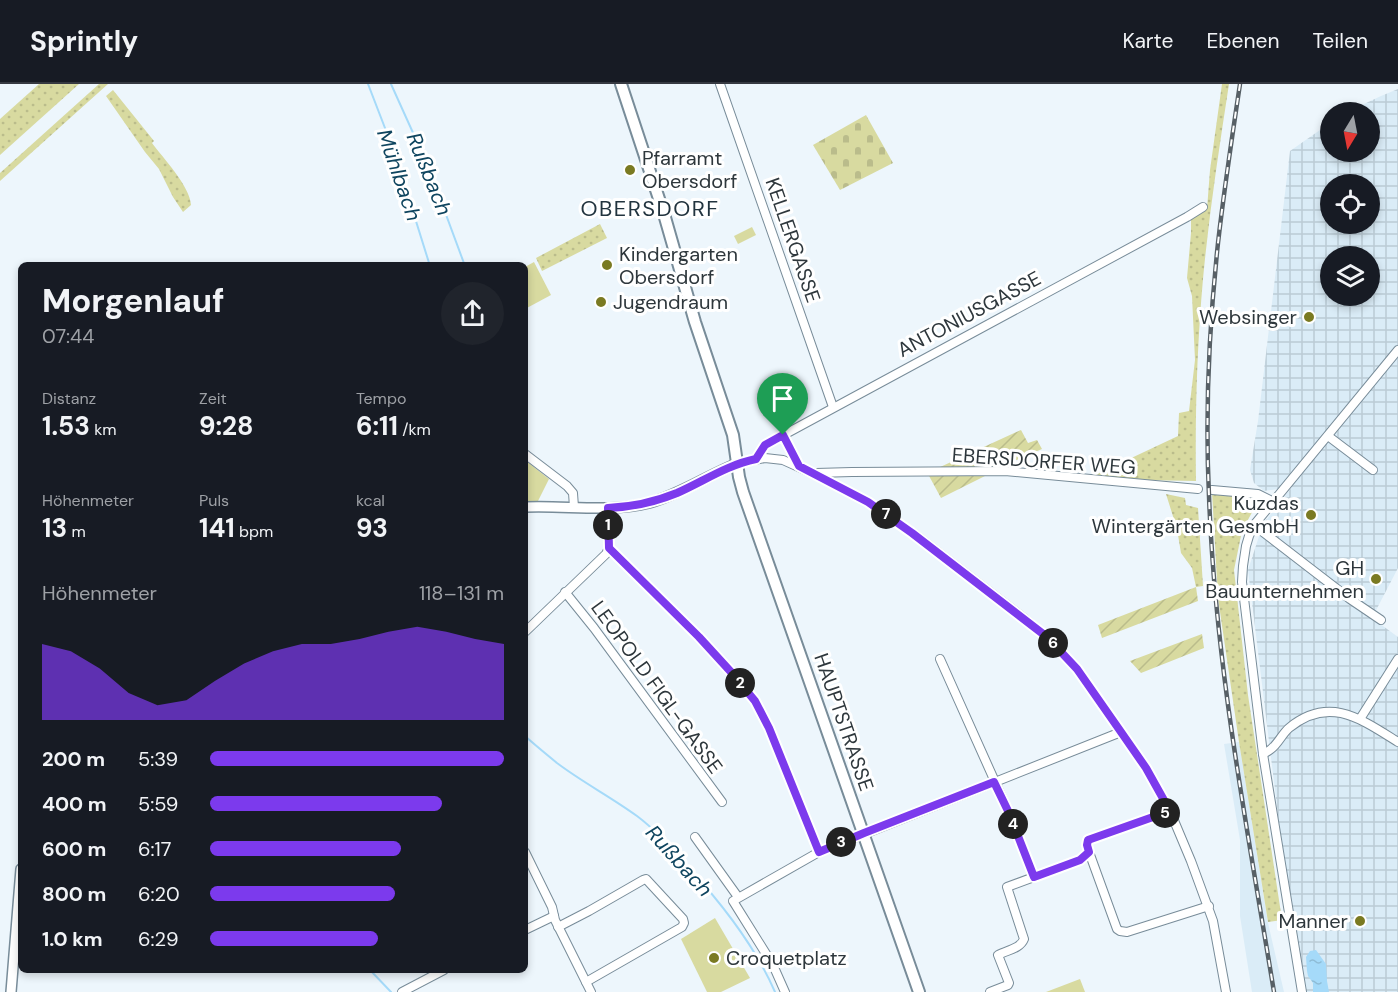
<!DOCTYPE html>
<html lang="de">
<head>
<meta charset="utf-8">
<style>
	body { margin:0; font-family:"DM Sans",sans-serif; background:#20242c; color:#f1f3f6; height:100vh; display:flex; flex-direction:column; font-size:22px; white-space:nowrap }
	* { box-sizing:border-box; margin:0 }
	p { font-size:20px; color:#9ea1a6 }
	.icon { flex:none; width:33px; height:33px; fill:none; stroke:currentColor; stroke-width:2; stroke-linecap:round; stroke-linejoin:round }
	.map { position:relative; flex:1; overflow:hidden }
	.side { position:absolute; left:18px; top:178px; width:510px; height:711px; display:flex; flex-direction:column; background:#171b24; border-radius:9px; box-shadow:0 3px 9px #0003 }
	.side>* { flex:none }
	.needle { width:39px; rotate:190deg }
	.buttons { position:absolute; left:1320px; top:18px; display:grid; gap:12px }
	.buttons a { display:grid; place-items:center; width:60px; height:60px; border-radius:50%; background:#171b24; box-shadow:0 3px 9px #0003; font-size:30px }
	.pin { position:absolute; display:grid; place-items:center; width:51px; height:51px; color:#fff; margin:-62px -26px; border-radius:50% 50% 50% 0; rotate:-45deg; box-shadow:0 0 6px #0007 }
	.pin .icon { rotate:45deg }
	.km { position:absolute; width:30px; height:30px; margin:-15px; border-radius:50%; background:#222; color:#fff; font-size:16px; line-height:30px; text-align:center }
	.round { display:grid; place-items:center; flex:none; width:63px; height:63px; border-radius:32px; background:#20242c }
	.summary { display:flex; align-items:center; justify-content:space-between; height:102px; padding:0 24px }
	h1 { font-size:33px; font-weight:700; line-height:45px }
	.figures { display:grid; grid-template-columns:repeat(3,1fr); gap:9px; height:102px; padding:6px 24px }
	.figures div { display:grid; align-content:center }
	.figures b { font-size:26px; font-weight:700 }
	.figures small { font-size:16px; font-weight:400 }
	.figures p { font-size:16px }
	.chart { height:168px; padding:12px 24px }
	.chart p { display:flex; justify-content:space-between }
	.chart svg { width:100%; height:108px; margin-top:6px; fill:#7c3aed; opacity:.7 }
	ul { padding:0 24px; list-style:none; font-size:20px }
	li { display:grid; grid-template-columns:96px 72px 1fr; align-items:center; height:45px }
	li i { height:15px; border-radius:8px; background:#7c3aed }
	header { display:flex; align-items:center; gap:36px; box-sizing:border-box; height:84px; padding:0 30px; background:#171b24; border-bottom:2px solid #363941 }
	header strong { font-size:28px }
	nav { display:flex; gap:33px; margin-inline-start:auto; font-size:21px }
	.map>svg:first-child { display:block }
</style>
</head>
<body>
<header>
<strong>Sprintly</strong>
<nav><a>Karte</a><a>Ebenen</a><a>Teilen</a></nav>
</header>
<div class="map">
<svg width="1398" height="908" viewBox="0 0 1398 908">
	<defs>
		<pattern id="industrial-grid" width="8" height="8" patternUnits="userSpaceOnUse" patternTransform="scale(1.5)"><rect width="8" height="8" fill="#daecf7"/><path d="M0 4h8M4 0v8" fill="none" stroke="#bbcbd5"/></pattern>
		<pattern id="grass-dots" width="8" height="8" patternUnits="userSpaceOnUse" patternTransform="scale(1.5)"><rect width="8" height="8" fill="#d8daa0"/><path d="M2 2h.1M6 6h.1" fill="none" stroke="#babc8b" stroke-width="1.8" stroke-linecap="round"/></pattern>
		<pattern id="cemetery-stones" width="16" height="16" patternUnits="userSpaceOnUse" patternTransform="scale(1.5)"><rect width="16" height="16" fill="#d8daa0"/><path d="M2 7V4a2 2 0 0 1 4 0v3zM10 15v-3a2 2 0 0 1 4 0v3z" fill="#babc8b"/></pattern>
		<pattern id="garden-furrows" width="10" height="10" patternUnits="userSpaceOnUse" patternTransform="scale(1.5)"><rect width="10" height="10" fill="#d8daa0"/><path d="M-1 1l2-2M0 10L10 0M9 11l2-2" fill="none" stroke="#babc8b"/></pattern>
		<pattern id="water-ripples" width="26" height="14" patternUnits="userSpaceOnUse" patternTransform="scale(1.5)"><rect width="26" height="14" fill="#a5daf9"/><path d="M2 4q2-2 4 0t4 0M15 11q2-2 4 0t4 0" fill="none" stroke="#8ebcd6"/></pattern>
	</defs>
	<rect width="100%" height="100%" fill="#edf6fc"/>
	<!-- built -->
	<polygon fill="#daecf7" points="1239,658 1268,839 1284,908 1252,908 1240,832 1240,756 1224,660"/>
	<!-- industrial -->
	<path fill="url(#industrial-grid)" fill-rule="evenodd" d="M1398,5V484L1372,534L1398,553V908H1306L1280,747L1248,486L1263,440L1292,403L1264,407L1254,399L1250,386L1258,337L1290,67L1330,39V68H1370V28H1347L1381,12ZM1330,100H1370V140H1330ZM1330,172H1370V212H1330Z"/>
	<!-- grass -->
	<g fill="url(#grass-dots)">
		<polygon points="39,0 79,0 0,71 0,35"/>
		<polygon points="99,0 108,0 0,97 0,89"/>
		<path d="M1222,0H1229C1219,65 1209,130 1203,195C1197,262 1195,330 1196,397L1139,396L1091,393L1178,352L1179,329L1189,327L1195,276L1192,212L1187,194L1191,149V134L1207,125L1210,86Z"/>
		<path d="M113,6L154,57L152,59C163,74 190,102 191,121L183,128L173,113L159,85L145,68L106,12Z"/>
		<polygon points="600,140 607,154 542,187 536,174"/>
		<polygon points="1212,408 1251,414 1257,419 1242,447 1234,486 1248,611 1282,836 1268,838 1239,658 1218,514"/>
		<polygon points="1166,410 1185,414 1186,421 1198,424 1203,502 1196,503 1192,484 1181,469 1177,445"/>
	</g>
	<!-- cemetery -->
	<polygon fill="url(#cemetery-stones)" points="866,31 893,79 840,106 813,61"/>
	<!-- park -->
	<g fill="#d8daa0">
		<polygon points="752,143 756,151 738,160 734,152"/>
		<polygon points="534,178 551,211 525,225 525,183"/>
		<polygon points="525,376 549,395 538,417 525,417"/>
		<polygon points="715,834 750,894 721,908 707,908 681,855"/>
		<polygon points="1080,895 1085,908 1046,908"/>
	</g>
	<!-- garden -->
	<g fill="url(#garden-furrows)">
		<polygon points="1021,346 1028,359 1037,356 1042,365 998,384 938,384"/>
		<polygon points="928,390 987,391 941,414"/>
		<polygon points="1196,503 1198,517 1102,554 1098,541"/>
		<polygon points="1202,550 1204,564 1141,589 1130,577"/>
	</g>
	<!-- water -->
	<polygon fill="url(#water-ripples)" points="1316,866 1326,880 1327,897 1329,908 1313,908 1313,899 1308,892 1307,887 1306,873 1310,867"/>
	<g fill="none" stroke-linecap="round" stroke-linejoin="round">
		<!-- stream -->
		<g stroke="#a5daf9" stroke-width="2">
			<polyline points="368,0 395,70 430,182"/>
			<polyline points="391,0 428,82 465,182"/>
			<path d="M525,652C535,661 546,670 557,679C582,698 611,713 637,732C657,747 673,765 689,784C723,821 755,862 775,908"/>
			<polyline points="370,886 391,908"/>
		</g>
		<defs>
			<g id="minor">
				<polyline points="720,0 833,323"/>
				<polyline points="783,351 799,383"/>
				<polyline points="1328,352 1373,386"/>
				<polyline points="525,370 567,402 573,409 574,423"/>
				<polyline points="756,375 765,361 1187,133 1203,123"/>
				<polyline points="738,379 765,374 783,376 814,390 868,418 913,449 1025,535 1047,553 1077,585 1146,684 1170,727 1191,777 1213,837 1226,908"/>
				<polyline points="816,389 852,388 1005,387 1198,405"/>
				<polyline points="1212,406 1258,410 1274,418"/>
				<polyline points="1254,441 1350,515 1381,536"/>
				<polyline points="609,464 699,553 731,588 755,617 769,644 819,768"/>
				<polyline points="565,508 594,544 722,718"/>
				<polyline points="525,548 606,470 609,464 608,425"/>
				<polyline points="940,575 1009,729 1034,793"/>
				<polyline points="1360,635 1398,575"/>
				<path d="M1263,670C1266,668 1269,667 1271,665C1278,660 1282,650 1289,644C1329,611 1361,635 1398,658"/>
				<polyline points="695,753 738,813"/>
				<polyline points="525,768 552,823 555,836 591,908"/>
				<polyline points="1089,768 1117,845 1120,847 1127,848 1209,822"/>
				<polyline points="558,843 589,827 643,796 646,795 683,835 684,839 682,843 586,898"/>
				<polyline points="525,846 554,832"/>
				<polyline points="402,908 444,886"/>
				<polyline points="785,908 773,881 733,817 819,768 1121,648"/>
				<path d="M990,908L1008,901L1009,899L998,871C1007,866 1020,865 1024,855L1007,803L1080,776L1089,768L1087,761L1088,756L1170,727"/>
				<polyline points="1302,908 1263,670 1242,498 1243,482 1246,462 1249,452 1254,441 1398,266"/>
			</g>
			<g id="tertiary">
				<path d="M525,423C566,421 609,429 649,419C681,410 708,391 738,379"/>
				<polyline points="11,908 21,785"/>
			</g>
			<polyline id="secondary" points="621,0 664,130 695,238 733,351 739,393 743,408 919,908"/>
		</defs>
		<!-- minor casing -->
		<use href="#minor" stroke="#788c99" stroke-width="10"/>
		<!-- tertiary casing -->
		<use href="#tertiary" stroke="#788c99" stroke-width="12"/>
		<!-- secondary casing -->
		<use href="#secondary" stroke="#788c99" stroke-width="14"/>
		<!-- minor -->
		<use href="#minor" stroke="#fff" stroke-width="8"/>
		<!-- tertiary -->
		<use href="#tertiary" stroke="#fff" stroke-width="9"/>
		<!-- secondary -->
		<use href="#secondary" stroke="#fff" stroke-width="10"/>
		<defs>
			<path id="rail" d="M1240,0C1232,53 1224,106 1218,159C1209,243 1205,328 1209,412C1215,579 1247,743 1274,908"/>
		</defs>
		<!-- rail casing -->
		<use href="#rail" stroke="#576066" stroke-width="4.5"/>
		<!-- rail -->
		<use href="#rail" stroke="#fff" stroke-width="2" stroke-dasharray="7" stroke-linecap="butt"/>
	</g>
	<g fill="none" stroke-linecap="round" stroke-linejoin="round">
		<defs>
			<path id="route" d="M783,351L799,382L868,418L912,449L1047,553L1077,585L1121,648L1146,684L1170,727L1088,756L1087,761L1089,768L1080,776L1034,793L1009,729L994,698L864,749L819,768L769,644L755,617L731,588L699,553L609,464L608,424C632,423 655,418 677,409C704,397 727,381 756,375L765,361Z"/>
		</defs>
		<!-- route casing -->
		<use href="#route" stroke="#fff" stroke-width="12"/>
		<!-- route -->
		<use href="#route" stroke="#7c3aed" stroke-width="8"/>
	</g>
	<!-- markers -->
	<g fill="#7a7a22" stroke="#fff" stroke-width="2">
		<circle cx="630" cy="86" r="6"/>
		<circle cx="607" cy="181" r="6"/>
		<circle cx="601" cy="218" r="6"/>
		<circle cx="1309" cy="233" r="6"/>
		<circle cx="1311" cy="431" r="6"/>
		<circle cx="1376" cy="495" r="6"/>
		<circle cx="1360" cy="837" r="6"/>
		<circle cx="714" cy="874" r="6"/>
	</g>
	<g text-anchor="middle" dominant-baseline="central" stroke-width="6" stroke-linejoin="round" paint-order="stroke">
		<!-- poi labels -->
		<g font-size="20" fill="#2e373c" stroke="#fff" text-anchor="start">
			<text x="642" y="74">Pfarramt<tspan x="642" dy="23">Obersdorf</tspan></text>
			<text x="619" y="170">Kindergarten<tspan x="619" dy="23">Obersdorf</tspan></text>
			<text x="613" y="218">Jugendraum</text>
			<text x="1297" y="233" text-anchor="end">Websinger</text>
			<text x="1299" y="419" text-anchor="end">Kuzdas<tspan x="1299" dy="23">Wintergärten GesmbH</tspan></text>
			<text x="1364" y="484" text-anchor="end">GH<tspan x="1364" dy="23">Bauunternehmen</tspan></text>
			<text x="1348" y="837" text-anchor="end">Manner</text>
			<text x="726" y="874">Croquetplatz</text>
		</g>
		<!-- street labels -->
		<g font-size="20" fill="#2e373c" stroke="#fff">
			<text transform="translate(793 156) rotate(71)">KELLERGASSE</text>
			<text transform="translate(969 230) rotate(-28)">ANTONIUSGASSE</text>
			<text transform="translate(1044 377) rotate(4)">EBERSDORFER WEG</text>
			<text transform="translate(657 603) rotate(54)">LEOPOLD FIGL-GASSE</text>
			<text transform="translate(844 638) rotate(71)">HAUPTSTRASSE</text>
		</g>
		<!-- water labels -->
		<g font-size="21" font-style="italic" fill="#0f455f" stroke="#fff">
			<text transform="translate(429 90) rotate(68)">Rußbach</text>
			<text transform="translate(399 91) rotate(71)">Mühlbach</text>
			<text transform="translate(679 777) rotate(48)">Rußbach</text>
		</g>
		<!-- quarter labels -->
		<g font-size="22" letter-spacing="1.5" fill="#22343f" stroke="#fff">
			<text x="650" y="124">OBERSDORF</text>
		</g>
	</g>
</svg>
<div class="buttons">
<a><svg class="needle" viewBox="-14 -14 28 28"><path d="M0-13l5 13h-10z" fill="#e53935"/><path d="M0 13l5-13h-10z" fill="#9ea1a6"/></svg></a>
<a><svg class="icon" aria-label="locate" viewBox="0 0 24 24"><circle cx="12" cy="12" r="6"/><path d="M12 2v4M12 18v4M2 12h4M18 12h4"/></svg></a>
<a><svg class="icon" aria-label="layers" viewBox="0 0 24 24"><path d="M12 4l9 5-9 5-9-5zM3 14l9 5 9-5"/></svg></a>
</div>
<div class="pin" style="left:783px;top:351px;background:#1e9e55"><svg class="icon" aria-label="arrive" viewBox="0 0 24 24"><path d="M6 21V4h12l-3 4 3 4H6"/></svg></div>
<b class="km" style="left:608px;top:441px">1</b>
<b class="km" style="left:740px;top:599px">2</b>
<b class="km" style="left:841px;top:758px">3</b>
<b class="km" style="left:1013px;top:740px">4</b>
<b class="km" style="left:1165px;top:729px">5</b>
<b class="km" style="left:1053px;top:559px">6</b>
<b class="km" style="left:886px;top:430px">7</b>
<section class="side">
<div class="summary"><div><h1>Morgenlauf</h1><p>07:44</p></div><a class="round"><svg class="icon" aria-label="share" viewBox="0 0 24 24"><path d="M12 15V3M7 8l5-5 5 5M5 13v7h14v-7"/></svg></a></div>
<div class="figures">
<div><p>Distanz</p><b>1.53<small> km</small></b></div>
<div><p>Zeit</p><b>9:28</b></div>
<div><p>Tempo</p><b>6:11<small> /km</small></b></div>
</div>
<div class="figures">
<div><p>Höhenmeter</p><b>13<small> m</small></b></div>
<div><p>Puls</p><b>141<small> bpm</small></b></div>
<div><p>kcal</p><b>93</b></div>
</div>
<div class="chart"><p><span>Höhenmeter</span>118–131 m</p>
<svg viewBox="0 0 160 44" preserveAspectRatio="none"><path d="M0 44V13L10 16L20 23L30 33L40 38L50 36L60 28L70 21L80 16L90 13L100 13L110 11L120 8L130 6L140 8L150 11L160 13V44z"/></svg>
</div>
<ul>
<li><b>200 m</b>5:39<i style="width:100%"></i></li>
<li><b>400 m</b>5:59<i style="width:79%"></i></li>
<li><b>600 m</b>6:17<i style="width:65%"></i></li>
<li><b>800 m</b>6:20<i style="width:63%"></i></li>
<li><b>1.0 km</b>6:29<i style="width:57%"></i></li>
</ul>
</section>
</div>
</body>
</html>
